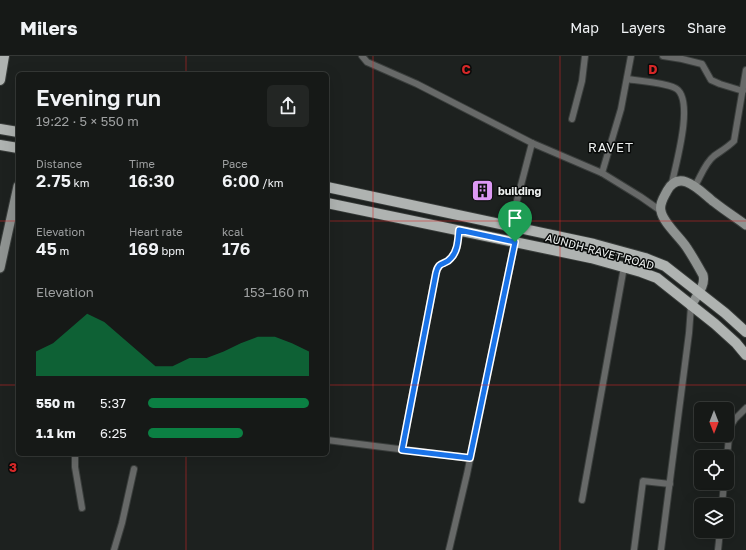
<!DOCTYPE html>
<html lang="en">
<head>
<meta charset="utf-8">
<style>
	body { margin:0; font-family:"Golos Text",sans-serif; background:#232624; color:#f1f3f6; height:100vh; display:flex; flex-direction:column; font-size:15px; white-space:nowrap }
	* { box-sizing:border-box; margin:0 }
	p { font-size:13px; color:#9ea0a1 }
	.icon { flex:none; width:22px; height:22px; fill:none; stroke:currentColor; stroke-width:2; stroke-linecap:round; stroke-linejoin:round }
	.map { position:relative; flex:1; overflow:hidden }
	.details { position:absolute; left:16px; top:16px; width:313px; height:384px; display:flex; flex-direction:column; background:#161917; border-radius:6px; box-shadow:0 4px 16px #0002,0 0 0 1px #353836 }
	.details>* { flex:none }
	.needle { width:26px; rotate:180deg }
	.fabs { position:absolute; left:694px; top:346px; display:grid; gap:8px }
	.fabs a { display:grid; place-items:center; width:40px; height:40px; border-radius:6px; background:#161917; box-shadow:0 4px 16px #0002,0 0 0 1px #353836; font-size:20px }
	.pin { position:absolute; display:grid; place-items:center; width:34px; height:34px; color:#fff; margin:-41px -17px; border-radius:50% 50% 50% 0; rotate:-45deg; box-shadow:0 0 4px #0007 }
	.pin .icon { rotate:45deg }
	.round { display:grid; place-items:center; flex:none; width:42px; height:42px; border-radius:6px; background:#232624 }
	.head { display:flex; align-items:center; justify-content:space-between; height:68px; padding:0 20px }
	h1 { font-size:22px; font-weight:600; line-height:30px }
	.metrics { display:grid; grid-template-columns:repeat(3,1fr); gap:6px; height:68px; padding:4px 20px }
	.metrics div { display:grid; align-content:center }
	.metrics b { font-size:17px; font-weight:600 }
	.metrics small { font-size:11px; font-weight:400 }
	.metrics p { font-size:11px }
	.chart { height:112px; padding:8px 20px }
	.chart p { display:flex; justify-content:space-between }
	.chart svg { width:100%; height:72px; margin-top:4px; fill:#0b8043; opacity:.7 }
	ul { padding:0 20px; list-style:none; font-size:13px }
	li { display:grid; grid-template-columns:64px 48px 1fr; align-items:center; height:30px }
	li i { height:10px; border-radius:5px; background:#0b8043 }
	header { display:flex; align-items:center; gap:24px; box-sizing:border-box; height:56px; padding:0 20px; background:#161917; border-bottom:1px solid #353836 }
	header strong { font-size:19px }
	nav { display:flex; gap:22px; margin-inline-start:auto; font-size:14px }
	.map>svg:first-child { display:block }
</style>
</head>
<body>
<header>
<strong>Milers</strong>
<nav><a>Map</a><a>Layers</a><a>Share</a></nav>
</header>
<div class="map">
<svg width="746" height="494" viewBox="0 0 746 494">
	<rect width="100%" height="100%" fill="#1d211f"/>
	<g fill="none" stroke-linecap="round" stroke-linejoin="round">
		<defs>
			<g id="street">
				<polyline points="362,0 367,6 417,28 532,87 602,117 641,141 661,155"/>
				<polyline points="663,0 682,3 702,8 711,24 720,28 743,35"/>
				<path d="M627,23C638,25 671,27 678,34C693,49 676,107 672,127"/>
				<polyline points="572,63 582,25 585,0"/>
				<polyline points="602,117 621,53 631,0"/>
				<path d="M695,130C701,120 705,107 714,100C721,95 728,91 734,85L746,14"/>
				<polyline points="521,172 515,158 515,152 532,87"/>
				<polyline points="327,384 470,402"/>
				<path d="M402,394L436,217C439,203 445,210 451,202C458,195 458,183 459,174"/>
				<polyline points="75,398 75,411 82,452"/>
				<polyline points="727,401 730,371 735,363 746,352"/>
				<polyline points="582,444 624,211"/>
				<polyline points="722,449 724,427"/>
				<polyline points="114,494 122,467 134,413"/>
				<polyline points="449,494 467,418 515,186"/>
				<polyline points="634,494 643,425 670,428"/>
				<polyline points="661,494 689,277 691,250"/>
				<polyline points="718,494 720,475"/>
			</g>
			<g id="secondary">
				<polyline points="0,212 18,130"/>
				<path d="M691,250C696,240 706,230 703,219C698,210 693,201 687,192C681,182 663,167 661,155C659,148 664,141 667,135C680,111 701,136 714,146C724,154 735,161 746,169"/>
			</g>
			<g id="primary">
				<polyline points="0,24 4,0"/>
				<polyline points="0,73 18,76"/>
				<polyline points="0,89 18,92"/>
				<polyline points="327,131 594,188 645,202 665,210 725,257 746,276"/>
				<polyline points="327,147 591,202 641,216 657,222 715,268 736,287 746,299"/>
			</g>
		</defs>
		<!-- street casing -->
		<use href="#street" stroke="#3a3e3c" stroke-width="8"/>
		<!-- secondary casing -->
		<use href="#secondary" stroke="#3a3e3c" stroke-width="11"/>
		<!-- primary casing -->
		<use href="#primary" stroke="#3a3e3c" stroke-width="12"/>
		<!-- street -->
		<use href="#street" stroke="#676968" stroke-width="6"/>
		<!-- secondary -->
		<use href="#secondary" stroke="#8f9391" stroke-width="9"/>
		<!-- primary -->
		<use href="#primary" stroke="#afb3b1" stroke-width="10"/>
	</g>
	<g fill="none" stroke-linecap="round" stroke-linejoin="round">
		<defs>
			<path id="route" d="M459,174L515,186L470,402L402,394L436,217C439,204 445,210 451,202C458,195 458,183 459,174Z"/>
		</defs>
		<!-- route casing -->
		<use href="#route" stroke="#fff" stroke-width="8"/>
		<!-- route -->
		<use href="#route" stroke="#1a73e8" stroke-width="5"/>
	</g>
	<!-- grid -->
	<path fill="none" stroke="#d62828" stroke-width="1" stroke-opacity="0.55" d="M186,0V18M373,0V494M560,0V494M0,165H18M327,165H746M0,329H18M327,329H746M186,398V494"/>
	<!-- icons -->
	<defs>
		<symbol id="building-square" viewBox="-11 -11 22 22"><rect x="-9" y="-9" width="18" height="18" rx="4" fill="#dd99f4" stroke="#080a09"/><path d="M-4-6H4V6H1V3H-1V6H-4ZM-2.5-4.3h1.7v1.8h-1.7ZM.8-4.3h1.7v1.8H.8ZM-2.5-1h1.7V.8h-1.7ZM.8-1h1.7V.8H.8Z" fill="#111"/></symbol>
	</defs>
	<g fill-rule="evenodd">
		<use href="#building-square" x="470" y="122" width="25" height="25"/>
	</g>
	<g text-anchor="middle" dominant-baseline="central" stroke-width="3" stroke-linejoin="round" paint-order="stroke">
		<!-- poi labels -->
		<g font-size="11" font-weight="bold" fill="#edf0ef" stroke="#080a09" text-anchor="start">
			<text x="498" y="134">building</text>
		</g>
		<!-- street labels -->
		<g font-size="11" fill="#edf0ef" stroke="#080a09">
			<text transform="translate(600 195) rotate(15)">AUNDH-RAVET ROAD</text>
		</g>
		<!-- quarter labels -->
		<g font-size="13" letter-spacing="1" fill="#edf0ef" stroke="#080a09">
			<text x="611" y="91">RAVET</text>
		</g>
	</g>
	<g font-size="13" text-anchor="middle" font-weight="bold" fill="#d62828" stroke="#080a09" stroke-width="3" stroke-linejoin="round" paint-order="stroke">
		<text x="466" y="18">C</text>
		<text x="653" y="18">D</text>
		<text x="13" y="416">3</text>
	</g>
</svg>
<div class="fabs">
<a><svg class="needle" viewBox="-14 -14 28 28"><path d="M0-13l5 13h-10z" fill="#e53935"/><path d="M0 13l5-13h-10z" fill="#9ea0a1"/></svg></a>
<a><svg class="icon" aria-label="locate" viewBox="0 0 24 24"><circle cx="12" cy="12" r="6"/><path d="M12 2v4M12 18v4M2 12h4M18 12h4"/></svg></a>
<a><svg class="icon" aria-label="layers" viewBox="0 0 24 24"><path d="M12 4l9 5-9 5-9-5zM3 14l9 5 9-5"/></svg></a>
</div>
<div class="pin" style="left:515px;top:186px;background:#1e9e55"><svg class="icon" aria-label="arrive" viewBox="0 0 24 24"><path d="M6 21V4h12l-3 4 3 4H6"/></svg></div>
<section class="details">
<div class="head"><div><h1>Evening run</h1><p>19:22 · 5 × 550 m</p></div><a class="round"><svg class="icon" aria-label="share" viewBox="0 0 24 24"><path d="M12 15V3M7 8l5-5 5 5M5 13v7h14v-7"/></svg></a></div>
<div class="metrics">
<div><p>Distance</p><b>2.75<small> km</small></b></div>
<div><p>Time</p><b>16:30</b></div>
<div><p>Pace</p><b>6:00<small> /km</small></b></div>
</div>
<div class="metrics">
<div><p>Elevation</p><b>45<small> m</small></b></div>
<div><p>Heart rate</p><b>169<small> bpm</small></b></div>
<div><p>kcal</p><b>176</b></div>
</div>
<div class="chart"><p><span>Elevation</span>153–160 m</p>
<svg viewBox="0 0 160 44" preserveAspectRatio="none"><path d="M0 44V29L10 24L20 15L30 6L40 11L50 20L60 29L70 38L80 38L90 33L100 33L110 29L120 24L130 20L140 20L150 24L160 29V44z"/></svg>
</div>
<ul>
<li><b>550 m</b>5:37<i style="width:100%"></i></li>
<li><b>1.1 km</b>6:25<i style="width:59%"></i></li>
</ul>
</section>
</div>
</body>
</html>
